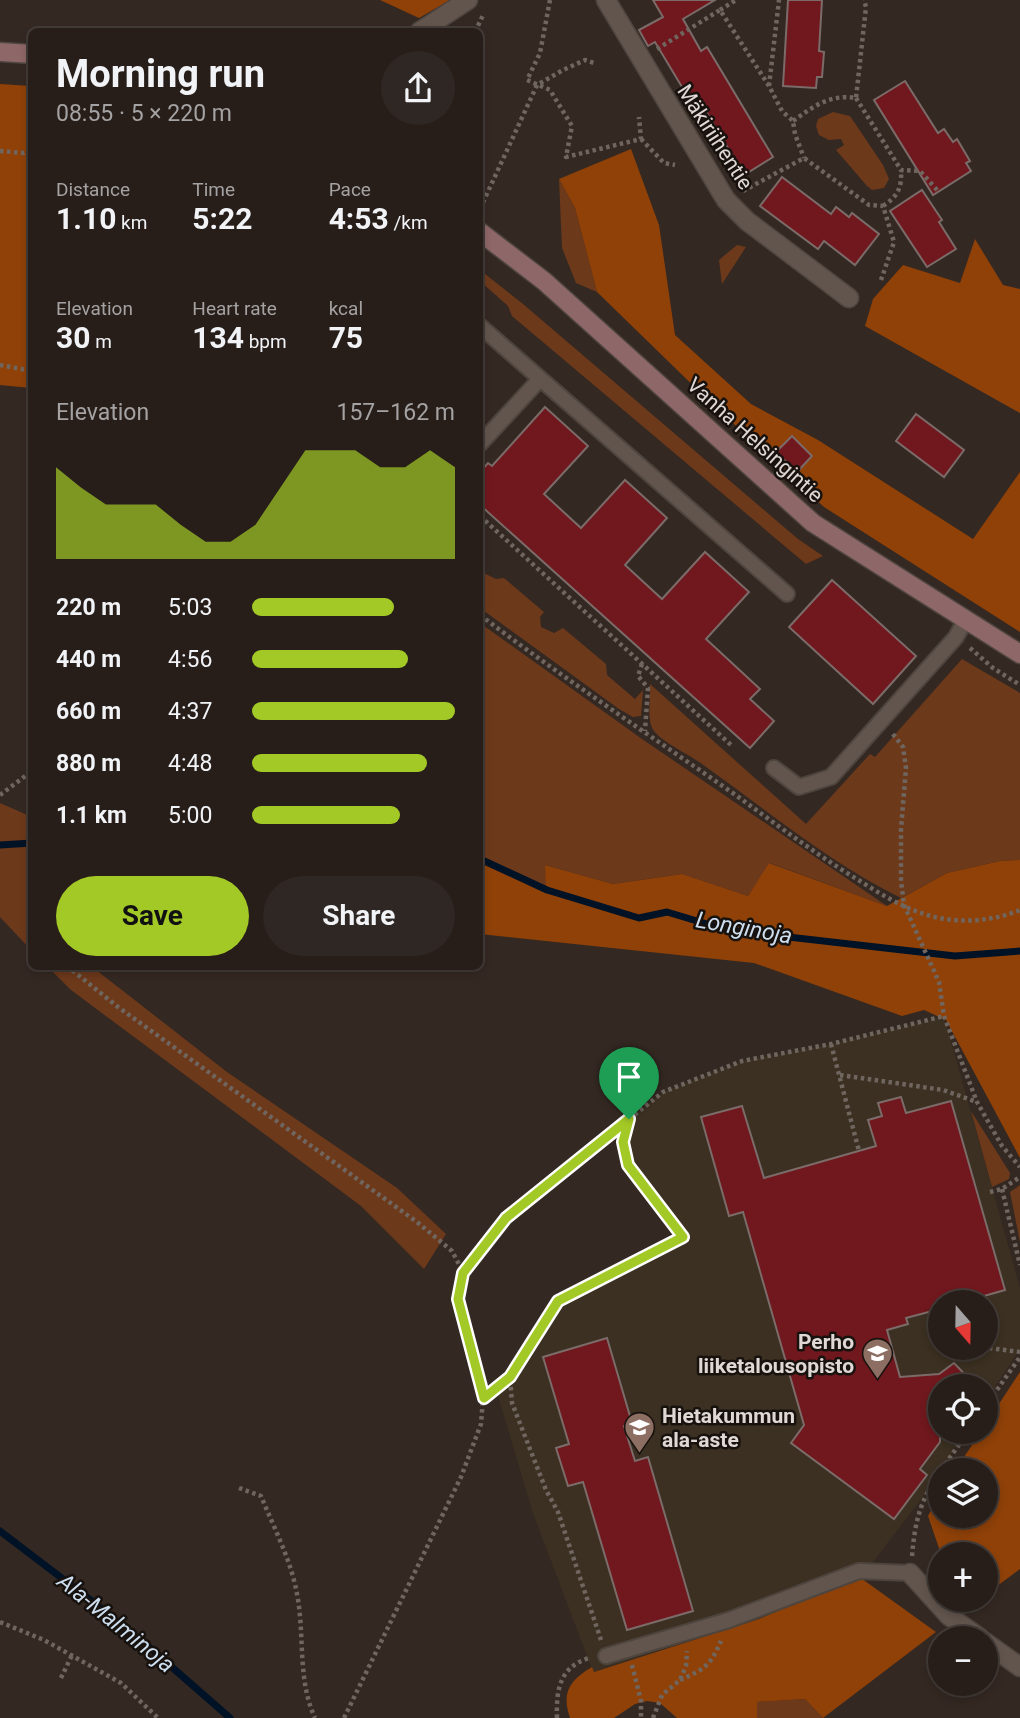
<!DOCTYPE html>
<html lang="en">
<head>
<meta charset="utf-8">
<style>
	body { margin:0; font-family:Roboto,sans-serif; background:#2f2723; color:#f1f3f6; height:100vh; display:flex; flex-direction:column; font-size:26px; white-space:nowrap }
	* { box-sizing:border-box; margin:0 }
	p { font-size:23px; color:#a4a2a2 }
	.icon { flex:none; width:38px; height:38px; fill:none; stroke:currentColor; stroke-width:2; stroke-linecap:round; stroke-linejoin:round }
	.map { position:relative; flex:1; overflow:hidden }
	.panel { position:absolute; left:28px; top:28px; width:455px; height:942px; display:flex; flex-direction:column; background:#271e1a; border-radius:10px; box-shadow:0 4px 10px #0003,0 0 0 2px #433c39 }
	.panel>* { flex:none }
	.needle { width:46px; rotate:160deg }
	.buttons { position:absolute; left:928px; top:1290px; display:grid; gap:14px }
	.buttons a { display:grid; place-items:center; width:70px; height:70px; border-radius:50%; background:#271e1a; box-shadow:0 4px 10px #0003,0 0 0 2px #433c39; font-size:35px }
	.pin { position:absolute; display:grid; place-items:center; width:60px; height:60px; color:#fff; margin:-72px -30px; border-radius:50% 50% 50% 0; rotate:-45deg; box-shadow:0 0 7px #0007 }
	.pin .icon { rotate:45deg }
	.round { display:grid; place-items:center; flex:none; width:74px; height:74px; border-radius:37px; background:#2f2723 }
	.summary { display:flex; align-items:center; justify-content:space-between; height:119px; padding:0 28px }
	h1 { font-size:38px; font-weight:700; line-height:52px }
	.stats { display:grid; grid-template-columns:repeat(3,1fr); gap:10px; height:119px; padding:7px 28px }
	.stats div { display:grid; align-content:center }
	.stats b { font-size:30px; font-weight:700 }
	.stats small { font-size:19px; font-weight:400 }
	.stats p { font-size:19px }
	.chart { height:196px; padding:14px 28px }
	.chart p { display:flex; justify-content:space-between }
	.chart svg { width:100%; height:126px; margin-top:7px; fill:#a3c926; opacity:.7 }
	.button { display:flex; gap:14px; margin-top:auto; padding:14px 28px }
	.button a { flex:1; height:80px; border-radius:42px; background:#a3c926; color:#111; font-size:28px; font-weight:700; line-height:80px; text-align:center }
	.button a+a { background:#2f2723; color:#f1f3f6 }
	ul { padding:0 28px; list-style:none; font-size:23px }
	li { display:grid; grid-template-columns:112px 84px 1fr; align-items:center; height:52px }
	li i { height:18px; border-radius:9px; background:#a3c926 }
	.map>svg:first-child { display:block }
</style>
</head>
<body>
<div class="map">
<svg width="1020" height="1718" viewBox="0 0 1020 1718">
	<rect width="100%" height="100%" fill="#342822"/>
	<!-- education -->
	<path fill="#3b3021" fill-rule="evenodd" d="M944,1016L1020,1288V1349L985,1402V1386H940V1432H966L925,1494L867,1570L759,1619L593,1672L533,1513L496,1389L510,1377L558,1301L683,1237L628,1165L623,1142L629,1119L663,1092L742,1061L831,1044ZM940,1302H985V1348H940Z"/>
	<!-- green -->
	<g fill="#6d391b">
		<polygon points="833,112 850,116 883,165 889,179 884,188 872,190 867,186 836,150 844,145 841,139 829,140 819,135 816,126 818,119"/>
		<polygon points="559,179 575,208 597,292 576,283 562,248"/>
		<polygon points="737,245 746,247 722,284 719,260"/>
		<polygon points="480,270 523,304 798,539 823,556 806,564 512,316 508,306 480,281"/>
		<polygon points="480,562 484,573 496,579 504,578 544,612 540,617 541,627 554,633 563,628 606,664 607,675 635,699 643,690 641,716 633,717 619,709 480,608"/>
		<polygon points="480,623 642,739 887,906 770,863 748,896 682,874 613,884 545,865 547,890 480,859"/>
		<path d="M962,659L1020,693V860L1000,861L947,873L901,898C830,863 767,810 702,764C690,755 662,742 654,731C646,721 651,697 650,684L806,824L870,754L875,757Z"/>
		<polygon points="0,803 25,814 31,814 31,950 0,917"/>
		<polygon points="47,966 91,966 227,1072 397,1188 446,1234 424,1269 361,1206 71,990"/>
		<polygon points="971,1111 1010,1173 1009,1179 992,1187"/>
		<polygon points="1020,1185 1020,1242 1010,1192"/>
		<polygon points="805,1699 823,1718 757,1718 756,1702"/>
	</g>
	<!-- forest -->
	<g fill="#8f4108">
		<polygon points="380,0 450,0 419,18"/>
		<polygon points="0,84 31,86 31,388 0,385"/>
		<polygon points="631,149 659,225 675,335 751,404 818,440 973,539 1020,472 1020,632 824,507 708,400 597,292 575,208 559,179"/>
		<polygon points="975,239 1003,285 1020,289 1020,413 865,326 873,299 903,265 960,283"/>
		<polygon points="480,859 546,890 545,865 613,884 682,874 748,896 769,863 887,906 947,873 1000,861 1020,860 1020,1158 946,1020 924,1010 902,1016 754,963 480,934"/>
		<polygon points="1020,1372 1020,1569 985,1595 985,1554 941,1554 928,1516 940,1494 940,1516 985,1516 985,1470 955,1470 981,1432 985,1432 985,1425"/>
		<path d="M858,1576L936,1632L823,1718L805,1699L757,1702V1718H677L660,1703L647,1701L635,1704L614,1718H570C561,1692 570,1680 592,1667L594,1672L759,1619Z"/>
	</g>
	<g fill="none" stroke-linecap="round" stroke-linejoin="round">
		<!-- stream -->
		<g stroke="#001225" stroke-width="7">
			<polyline points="0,845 32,843"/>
			<polyline points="480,859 547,890 639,918 667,912 727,930 955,956 1020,951"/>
			<polyline points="0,1531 105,1611 110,1619 142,1641 230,1718"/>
		</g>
	</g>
	<!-- building -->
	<g fill="#70181d" stroke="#7b6b69" stroke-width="2">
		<polygon points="653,0 715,0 683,19 701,51 707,47 773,157 744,175 701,103 694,107 655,42 648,46 639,30 663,17"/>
		<polygon points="788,0 822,0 819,51 824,52 822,77 817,77 816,88 783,86"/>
		<polygon points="905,81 938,133 944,129 953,142 957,139 970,161 966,163 971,171 933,195 874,100"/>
		<polygon points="782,177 831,214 836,207 849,217 852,213 879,234 855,265 824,241 818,249 760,206"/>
		<polygon points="922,190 942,220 939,222 956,249 927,267 890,211"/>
		<polygon points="545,407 588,446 544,494 581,528 625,480 667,518 625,565 662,599 705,552 749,592 706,639 760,689 750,699 774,721 750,748 480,505 480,472 488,463 492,466"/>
		<polygon points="916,414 964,450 944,477 896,441"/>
		<polygon points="792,436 812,456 797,472 776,452"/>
		<polygon points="832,580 916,656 873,704 789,627"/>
		<polygon points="901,1097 906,1113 951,1101 1005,1290 963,1302 940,1302 940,1309 906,1318 908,1324 887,1330 900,1377 939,1374 954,1363 976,1386 940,1386 940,1442 920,1469 927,1475 894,1519 791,1443 804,1425 743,1212 729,1216 701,1117 742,1106 764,1178 876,1146 868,1120 882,1116 878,1103"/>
		<polygon points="607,1338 632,1423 624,1426 635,1461 648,1457 693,1611 627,1630 583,1482 568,1486 556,1448 569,1444 543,1357"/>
	</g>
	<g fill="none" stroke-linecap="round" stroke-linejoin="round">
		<defs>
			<g id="lane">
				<polyline points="480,326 787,594"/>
				<polyline points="480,444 540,379"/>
				<polyline points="774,768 799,787 831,777 956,637 965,621"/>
				<polyline points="606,1656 729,1620 859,1571 910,1573"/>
			</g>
			<g id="street">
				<polyline points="606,0 726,200 747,221 849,298"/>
				<polyline points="419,32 468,0"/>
				<polyline points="910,1573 949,1616 980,1638"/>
				<polyline points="985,1642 1020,1667"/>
			</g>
			<g id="secondary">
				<polyline points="0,52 32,54"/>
				<polyline points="480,232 544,281 813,523 1020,654"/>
			</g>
		</defs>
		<!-- lane casing -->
		<use href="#lane" stroke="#4e453f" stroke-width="18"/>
		<!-- street casing -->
		<use href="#street" stroke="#4e453f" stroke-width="21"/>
		<!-- secondary casing -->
		<use href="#secondary" stroke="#4e453f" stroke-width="21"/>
		<!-- path -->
		<g stroke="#706660" stroke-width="4.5" stroke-dasharray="3.5 3.5" stroke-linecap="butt">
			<polyline points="550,0 540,53 527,80 550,90 572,126 566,157 641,139 639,117"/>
			<polyline points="720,10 736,0"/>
			<polyline points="475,32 484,13"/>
			<polyline points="657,49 720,10 769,86 782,111 793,121 795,134 804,158"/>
			<polyline points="769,86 779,0"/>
			<polyline points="856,98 901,170 920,171 938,191"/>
			<path d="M793,121C814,106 830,94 856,98L866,7L864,0"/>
			<polyline points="641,139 664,163 675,165"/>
			<polyline points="0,151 24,153 32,150"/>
			<polyline points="743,191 804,158 869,205 883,206 894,242 880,283"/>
			<path d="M883,206C898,196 902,188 901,170"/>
			<polyline points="480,209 537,85 563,70 585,60 594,63"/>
			<polyline points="0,365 32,371"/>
			<polyline points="480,516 731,745"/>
			<path d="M480,615C563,678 651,736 737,796C777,825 817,855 860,881C882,895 905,909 931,916C959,924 994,921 1020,910"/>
			<polyline points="970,648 993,668 1020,685"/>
			<polyline points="642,664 638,676 648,688 645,731"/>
			<polyline points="893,734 903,747 906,768 901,829 901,881 904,905 939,982 944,1016 977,1102 1002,1146 1020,1167"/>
			<polyline points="0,795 32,771"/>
			<polyline points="67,966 118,1007 417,1222 452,1251 463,1272"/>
			<polyline points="831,1044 859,1151"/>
			<polyline points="840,1075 943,1090 977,1102"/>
			<polyline points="1002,1189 1020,1265"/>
			<polyline points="990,1192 1002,1189 1020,1177"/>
			<polyline points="989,1348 1020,1352"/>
			<polyline points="483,1398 510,1378"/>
			<polyline points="985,1407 1020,1357"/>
			<polyline points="941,1470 968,1432"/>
			<path d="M239,1488L261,1496C274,1528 291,1560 297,1594C305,1635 297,1679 315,1718"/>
			<path d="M912,1556C915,1521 920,1501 940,1472"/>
			<polyline points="0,1622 44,1640 121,1683 158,1718"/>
			<polyline points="601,1640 558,1512 546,1490 512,1403 510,1377 558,1301 683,1237 628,1165 623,1142 629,1121"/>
			<polyline points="632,1665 641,1701 641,1718"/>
			<polyline points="61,1678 72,1655"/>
			<path d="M680,1680C705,1669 710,1666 721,1641"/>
			<polyline points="344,1718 461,1477 481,1424 483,1398 458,1299 463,1273 506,1218 663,1092 742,1061 831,1044 944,1016"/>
			<path d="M557,1718C556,1689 560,1667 589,1658"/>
			<polyline points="653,1718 662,1695 680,1680 686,1666 687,1651"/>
		</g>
		<!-- lane -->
		<use href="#lane" stroke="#62554e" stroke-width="14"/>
		<!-- street -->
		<use href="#street" stroke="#62554e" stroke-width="18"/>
		<!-- secondary -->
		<use href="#secondary" stroke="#8e6768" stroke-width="18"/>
	</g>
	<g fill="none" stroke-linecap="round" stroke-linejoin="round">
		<defs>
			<polygon id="route" points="629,1119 623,1142 628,1165 683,1237 558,1301 510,1377 484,1398 458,1299 463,1273 506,1218"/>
		</defs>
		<!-- route casing -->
		<use href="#route" stroke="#fff" stroke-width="14"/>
		<!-- route -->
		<use href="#route" stroke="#a3c926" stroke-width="9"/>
	</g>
	<!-- icons -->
	<defs>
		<symbol id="school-pin" viewBox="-11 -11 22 30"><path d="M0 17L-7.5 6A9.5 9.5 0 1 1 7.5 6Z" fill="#8d6e63" stroke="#18120f"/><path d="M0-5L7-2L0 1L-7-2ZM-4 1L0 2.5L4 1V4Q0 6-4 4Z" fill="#fff"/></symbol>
	</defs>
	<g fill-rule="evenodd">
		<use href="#school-pin" x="860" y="1336" width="35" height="47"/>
		<use href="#school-pin" x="622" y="1410" width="35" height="47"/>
	</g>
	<g text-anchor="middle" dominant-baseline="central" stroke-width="5" stroke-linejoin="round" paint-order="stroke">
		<!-- street labels -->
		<g font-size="21" fill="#e0d8d4" stroke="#18120f">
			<text transform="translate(715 137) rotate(57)">Mäkiriihentie</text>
			<text transform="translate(755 440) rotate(42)">Vanha Helsingintie</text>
		</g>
		<!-- poi labels -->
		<g font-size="21" font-weight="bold" fill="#e0d8d4" stroke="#18120f" text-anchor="end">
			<text x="854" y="1342">Perho<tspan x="854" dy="24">liiketalousopisto</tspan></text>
			<text x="662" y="1416" text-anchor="start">Hietakummun<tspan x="662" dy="24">ala-aste</tspan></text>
		</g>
		<!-- water labels -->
		<g font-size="23" font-style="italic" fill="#cddeef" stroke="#18120f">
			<text transform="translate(744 928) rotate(10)">Longinoja</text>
			<text transform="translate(116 1623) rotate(39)">Ala-Malminoja</text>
		</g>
	</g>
</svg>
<div class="buttons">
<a><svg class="needle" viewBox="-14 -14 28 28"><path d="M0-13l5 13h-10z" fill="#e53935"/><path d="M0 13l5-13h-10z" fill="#a4a2a2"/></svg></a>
<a><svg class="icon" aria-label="locate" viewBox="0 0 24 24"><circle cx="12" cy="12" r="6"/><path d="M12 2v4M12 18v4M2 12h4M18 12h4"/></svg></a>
<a><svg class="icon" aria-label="layers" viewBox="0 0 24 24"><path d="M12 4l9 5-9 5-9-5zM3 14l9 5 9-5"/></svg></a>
<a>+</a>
<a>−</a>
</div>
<div class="pin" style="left:629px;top:1119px;background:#1e9e55"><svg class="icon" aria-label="arrive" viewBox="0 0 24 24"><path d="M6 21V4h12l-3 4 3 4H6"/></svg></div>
<section class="panel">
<div class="summary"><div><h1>Morning run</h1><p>08:55 · 5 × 220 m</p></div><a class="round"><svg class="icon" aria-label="share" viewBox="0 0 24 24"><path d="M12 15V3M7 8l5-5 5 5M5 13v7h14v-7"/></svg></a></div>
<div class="stats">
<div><p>Distance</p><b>1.10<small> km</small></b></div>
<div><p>Time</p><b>5:22</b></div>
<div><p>Pace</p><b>4:53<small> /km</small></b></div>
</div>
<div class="stats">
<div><p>Elevation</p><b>30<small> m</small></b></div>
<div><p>Heart rate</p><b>134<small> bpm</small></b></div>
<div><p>kcal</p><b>75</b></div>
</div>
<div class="chart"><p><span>Elevation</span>157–162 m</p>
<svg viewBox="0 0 160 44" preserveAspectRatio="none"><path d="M0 44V12L10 19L20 25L30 25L40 25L50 32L60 38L70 38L80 32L90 19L100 6L110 6L120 6L130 12L140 12L150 6L160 12V44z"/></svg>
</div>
<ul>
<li><b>220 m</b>5:03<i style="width:70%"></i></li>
<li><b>440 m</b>4:56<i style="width:77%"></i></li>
<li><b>660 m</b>4:37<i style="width:100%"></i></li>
<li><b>880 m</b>4:48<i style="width:86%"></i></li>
<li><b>1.1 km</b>5:00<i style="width:73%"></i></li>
</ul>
<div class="button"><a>Save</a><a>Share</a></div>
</section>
</div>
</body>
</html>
